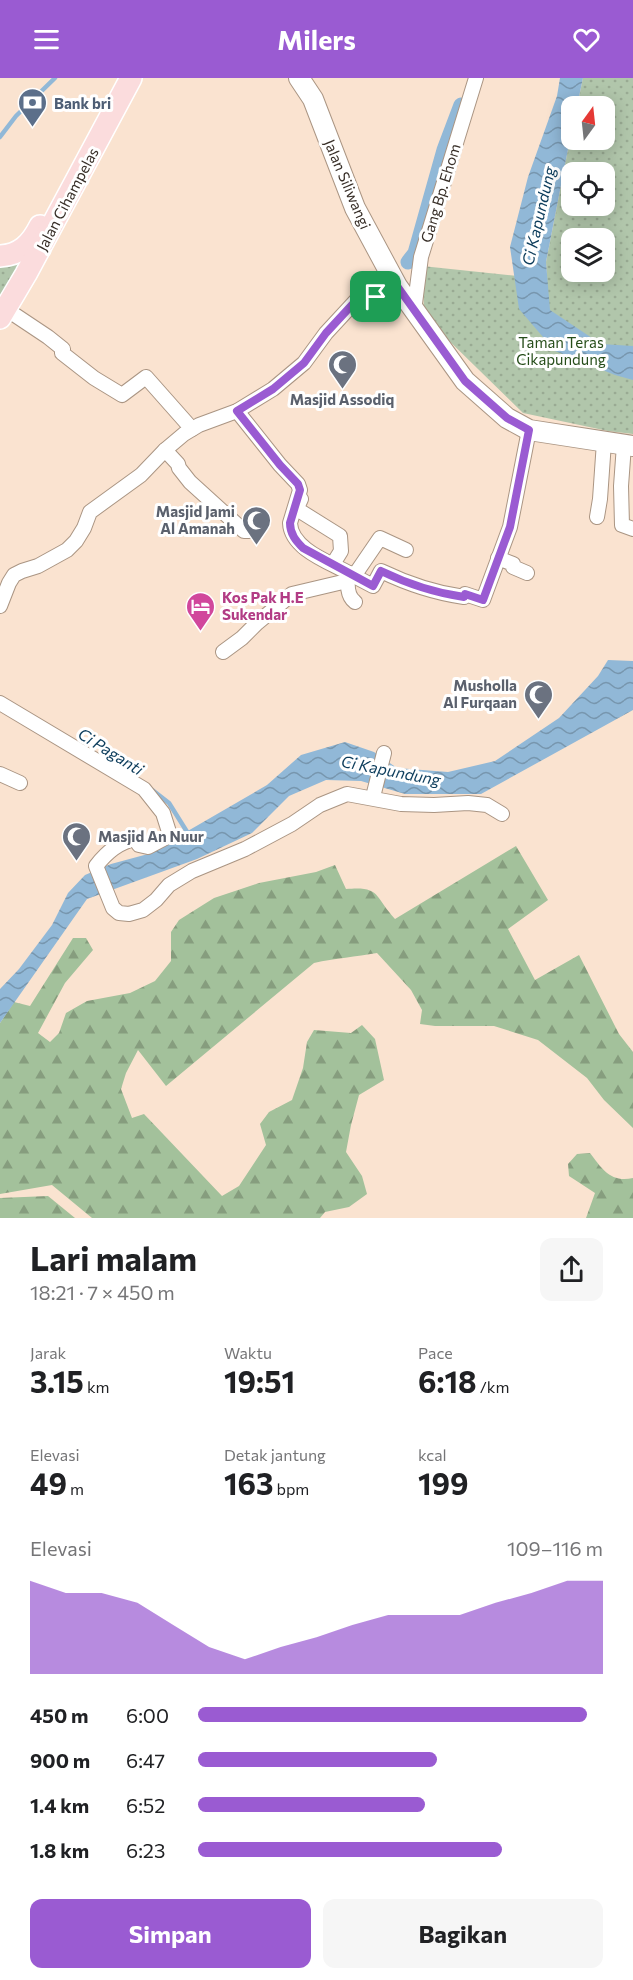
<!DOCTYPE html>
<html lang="id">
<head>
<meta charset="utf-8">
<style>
	body { margin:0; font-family:Commissioner,sans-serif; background:#f6f6f6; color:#202124; height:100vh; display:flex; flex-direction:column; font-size:22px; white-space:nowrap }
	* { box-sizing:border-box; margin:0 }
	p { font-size:20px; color:#757577 }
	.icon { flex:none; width:33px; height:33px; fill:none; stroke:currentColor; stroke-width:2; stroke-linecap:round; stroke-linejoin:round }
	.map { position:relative; height:1140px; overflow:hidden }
	.side { display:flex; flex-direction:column; background:#fff; flex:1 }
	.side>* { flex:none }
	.needle { width:39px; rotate:15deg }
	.fabs { position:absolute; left:561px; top:18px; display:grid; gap:12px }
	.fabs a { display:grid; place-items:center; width:54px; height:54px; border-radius:12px; background:#fff; box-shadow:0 3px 15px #0003; font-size:30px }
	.pin { position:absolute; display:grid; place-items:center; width:51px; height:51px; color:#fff; margin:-26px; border-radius:12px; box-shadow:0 3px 9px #0006 }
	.round { display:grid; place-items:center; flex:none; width:63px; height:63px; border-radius:12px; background:#f6f6f6 }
	.overview { display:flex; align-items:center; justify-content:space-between; height:102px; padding:0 30px }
	h1 { font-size:33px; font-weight:700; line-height:45px }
	.metrics { display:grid; grid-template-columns:repeat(3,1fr); gap:9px; height:102px; padding:6px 30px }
	.metrics div { display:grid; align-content:center }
	.metrics b { font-size:30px; font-weight:700 }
	.metrics small { font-size:16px; font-weight:400 }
	.metrics p { font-size:16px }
	.chart { height:168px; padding:12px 30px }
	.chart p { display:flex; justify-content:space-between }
	.chart svg { width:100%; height:108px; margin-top:6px; fill:#9a5bd2; opacity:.7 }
	.button { display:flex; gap:12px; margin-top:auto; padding:12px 30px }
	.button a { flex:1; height:69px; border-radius:12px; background:#9a5bd2; color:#fff; font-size:24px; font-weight:700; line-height:69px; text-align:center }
	.button a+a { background:#f6f6f6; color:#202124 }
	ul { padding:0 30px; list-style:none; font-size:20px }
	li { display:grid; grid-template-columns:96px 72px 1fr; align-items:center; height:45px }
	li i { height:15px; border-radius:8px; background:#9a5bd2 }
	header { display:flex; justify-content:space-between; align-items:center; height:78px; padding:0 30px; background:#9a5bd2; color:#fff; font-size:27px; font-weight:700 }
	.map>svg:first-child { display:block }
</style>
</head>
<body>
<header><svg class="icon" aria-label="menu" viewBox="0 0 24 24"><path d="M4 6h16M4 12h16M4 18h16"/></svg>Milers<svg class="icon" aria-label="heart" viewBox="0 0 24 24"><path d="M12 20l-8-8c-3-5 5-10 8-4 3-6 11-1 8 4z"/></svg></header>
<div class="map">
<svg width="633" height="1140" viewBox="0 0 633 1140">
	<defs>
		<pattern id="forest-firs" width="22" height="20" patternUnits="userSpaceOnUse" patternTransform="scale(1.5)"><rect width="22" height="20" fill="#a3c19b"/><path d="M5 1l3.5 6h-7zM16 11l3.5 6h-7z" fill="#869d7e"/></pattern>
		<pattern id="park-dots" width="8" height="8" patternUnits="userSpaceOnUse" patternTransform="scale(1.5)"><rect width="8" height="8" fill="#b1c6ab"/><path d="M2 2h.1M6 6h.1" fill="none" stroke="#99aa93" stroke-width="1.8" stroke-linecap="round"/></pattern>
		<pattern id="water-waves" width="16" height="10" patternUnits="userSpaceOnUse" patternTransform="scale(1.5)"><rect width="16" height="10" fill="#91b8d7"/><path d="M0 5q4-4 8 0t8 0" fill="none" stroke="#7796ae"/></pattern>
	</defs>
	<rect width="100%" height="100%" fill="#fae3d0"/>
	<!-- forest -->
	<g fill="url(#forest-firs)">
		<path d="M516,768L548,822L508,851L535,902L579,877L619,956L633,974V1050L604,1022L587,1000L538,962L494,948H435L420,946L422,932L411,912L377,875C356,879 335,880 314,885L166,1008L138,972L126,995L121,1011L132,1040L144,1036L222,1118L239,1108L266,1067L260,1046L269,1034L292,1022L303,990L307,964L314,952L351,955L362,947L375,961L384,1002L359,1017L351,1047L346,1074L362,1098L367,1116L349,1129L325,1134L320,1140H92L52,1107L0,1116V945L14,924L30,928L73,860H86L93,872L65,905L38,955L50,964L59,955L66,935L87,923L130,915L155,903L171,883V854L179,842L214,820L259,805L316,794L335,787L346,811C381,808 374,818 395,841Z"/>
		<path d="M590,1075C602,1091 611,1105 633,1100V1140H586L595,1115L569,1098L568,1086L577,1076Z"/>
		<polygon points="48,1118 75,1140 0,1140 0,1120"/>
	</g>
	<!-- park -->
	<g fill="url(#park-dots)" fill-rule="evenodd">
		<path d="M583,0H633V356L608,353L523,335L436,250L424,231L422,188L547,201L546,184L571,56L572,62H604V28H577ZM572,94H604V128H572ZM572,160H604V194H572Z"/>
		<polygon points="25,177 0,221 0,185"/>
	</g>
	<!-- water -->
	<g fill="url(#water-waves)">
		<polygon points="560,0 583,0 577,28 572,28 571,56 546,184 550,232 601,266 633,268 633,302 615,297 555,273 519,231 510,169 528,99 557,18"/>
		<polygon points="608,582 633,583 633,632 481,716 405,716 361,703 326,702 289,718 252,755 197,781 87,821 0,945 0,911 19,891 52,847 68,815 85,797 111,786 148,776 267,707 301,677 345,664 374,674 397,690 448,694 495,683 559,640 598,598"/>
	</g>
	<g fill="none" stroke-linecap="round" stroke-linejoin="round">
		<!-- stream -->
		<g stroke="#91b8d7" stroke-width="4.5">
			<polyline points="0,59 16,38 55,0"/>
			<polyline points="364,209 374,202"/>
			<polyline points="151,711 169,725 189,757"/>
		</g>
		<!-- canal -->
		<polyline stroke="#91b8d7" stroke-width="15" points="408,184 415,175 444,72 461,27"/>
		<defs>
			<g id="street">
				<polyline points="6,231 48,259 63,271 62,275 94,300 122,317 146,299 192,351"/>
				<polyline points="414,233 421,179 476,0"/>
				<path d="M237,333L280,387L298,406L300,412L290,445C291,471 329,484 349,495C347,505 347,518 355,524"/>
				<polyline points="624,367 621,408 622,447 633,451"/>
				<polyline points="165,372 178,386 179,390 190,404 244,453 249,453"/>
				<polyline points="301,421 297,430 300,433 340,458 341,473 333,486"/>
				<polyline points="597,439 600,421 604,364"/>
				<polyline points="498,480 513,486 513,489 527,495"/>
				<polyline points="349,495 354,498 380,460 406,472"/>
				<path d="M354,498L373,508L381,493C408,506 435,515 464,519L465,516L483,522L510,449L529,352"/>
				<polyline points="0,528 9,505 14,497 22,493 38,488 67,472 76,463 84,450 90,434 141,397 165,372 184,356 199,347 237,333 273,311 304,285 326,255 363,215 371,213 376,219 382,220 388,214 397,208"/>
				<polyline points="223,574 242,560 257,545 292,516 347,503"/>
				<path d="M0,625L144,711L163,735L169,754L167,759L148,769L139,767L135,761C118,764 106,775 96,788L113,830L119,835L129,836L143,832L156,822L169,807L192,793L245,771L292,746L320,727L347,716L401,726L434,727L468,725L487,727L502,736"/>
				<polyline points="0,696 20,705"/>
				<polyline points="373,719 384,675"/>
			</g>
			<polyline id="secondary" points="299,0 313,21 355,130 397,208 465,303 507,340 529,352 633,368"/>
			<g id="primary">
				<path d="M0,178C20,177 31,166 40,148"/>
				<polyline points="0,240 26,196 131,0"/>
			</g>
		</defs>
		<!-- street casing -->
		<use href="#street" stroke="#aa9583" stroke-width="16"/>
		<!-- secondary casing -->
		<use href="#secondary" stroke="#aa9583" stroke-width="22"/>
		<!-- primary casing -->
		<use href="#primary" stroke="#fff" stroke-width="24"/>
		<!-- street -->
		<use href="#street" stroke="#fff" stroke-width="14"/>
		<!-- secondary -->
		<use href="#secondary" stroke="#fff" stroke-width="20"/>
		<!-- primary -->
		<use href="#primary" stroke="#fbdcdd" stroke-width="21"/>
	</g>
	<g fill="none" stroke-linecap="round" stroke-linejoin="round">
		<defs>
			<path id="route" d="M397,208L465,303L507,340L529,352L510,449L483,522L465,516L464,519C435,515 408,506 381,493L373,508L303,470C296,463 290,456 290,445L300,412L298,406L280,387L237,333L273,311L304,285L326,255L363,215L370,213L376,219L382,220L388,213Z"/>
		</defs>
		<!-- route casing -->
		<use href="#route" stroke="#fff" stroke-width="12"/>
		<!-- route -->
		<use href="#route" stroke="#9a5bd2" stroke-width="8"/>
	</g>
	<!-- icons -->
	<defs>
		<symbol id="bank-pin" viewBox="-11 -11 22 30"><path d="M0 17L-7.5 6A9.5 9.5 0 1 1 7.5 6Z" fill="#5c6f8a" stroke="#fff"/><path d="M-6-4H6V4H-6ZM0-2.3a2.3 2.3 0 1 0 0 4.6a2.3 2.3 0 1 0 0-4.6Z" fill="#fff"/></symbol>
		<symbol id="mosque-pin" viewBox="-11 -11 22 30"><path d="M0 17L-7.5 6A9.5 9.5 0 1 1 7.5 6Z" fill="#6b7280" stroke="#fff"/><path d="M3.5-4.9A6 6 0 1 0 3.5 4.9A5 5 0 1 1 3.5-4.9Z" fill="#fff"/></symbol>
		<symbol id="hotel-pin" viewBox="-11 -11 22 30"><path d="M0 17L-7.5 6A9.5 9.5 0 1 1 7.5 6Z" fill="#d1479c" stroke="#fff"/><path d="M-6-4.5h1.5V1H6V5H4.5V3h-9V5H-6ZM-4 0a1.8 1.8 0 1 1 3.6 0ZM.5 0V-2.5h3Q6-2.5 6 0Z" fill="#fff"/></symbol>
	</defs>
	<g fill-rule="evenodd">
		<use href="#bank-pin" x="16" y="8" width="33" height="45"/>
		<use href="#mosque-pin" x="326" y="270" width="33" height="45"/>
		<use href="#mosque-pin" x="240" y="426" width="33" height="45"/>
		<use href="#hotel-pin" x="184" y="512" width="33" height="45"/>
		<use href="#mosque-pin" x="522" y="600" width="33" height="45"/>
		<use href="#mosque-pin" x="60" y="742" width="33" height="45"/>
	</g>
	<g text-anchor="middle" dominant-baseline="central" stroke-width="6" stroke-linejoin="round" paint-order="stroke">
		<!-- service labels -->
		<g font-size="15" font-weight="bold" fill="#4e5e75" stroke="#fff" text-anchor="start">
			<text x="54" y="25">Bank bri</text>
		</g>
		<!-- street labels -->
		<g font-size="15" fill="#382f28" stroke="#fff">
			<text transform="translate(348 106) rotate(67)">Jalan Siliwangi</text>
			<text transform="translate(440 115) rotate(-73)">Gang Bp. Ehom</text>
			<text transform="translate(67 121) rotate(-62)">Jalan Cihampelas</text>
		</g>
		<!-- park labels -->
		<g font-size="15" fill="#264d1a" stroke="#fff">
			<text x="561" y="264">Taman Teras<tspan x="561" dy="17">Cikapundung</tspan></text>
		</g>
		<!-- worship labels -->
		<g font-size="15" font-weight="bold" fill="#5b616d" stroke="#fff" text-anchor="end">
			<text x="342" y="321" text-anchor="middle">Masjid Assodiq</text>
			<text x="235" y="433">Masjid Jami<tspan x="235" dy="17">Al Amanah</tspan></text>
			<text x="517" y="607">Musholla<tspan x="517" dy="17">Al Furqaan</tspan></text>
			<text x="98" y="758" text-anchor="start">Masjid An Nuur</text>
		</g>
		<!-- hotel labels -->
		<g font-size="15" font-weight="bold" fill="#b23c85" stroke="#fff" text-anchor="start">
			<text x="222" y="519">Kos Pak H.E<tspan x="222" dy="17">Sukendar</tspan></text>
		</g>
		<!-- water labels -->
		<g font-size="16" font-style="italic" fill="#0c3c5b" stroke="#fff">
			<text transform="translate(538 138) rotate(-77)">Ci Kapundung</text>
			<text transform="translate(111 673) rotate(32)">Ci Paganti</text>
			<text transform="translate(391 692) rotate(11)">Ci Kapundung</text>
		</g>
	</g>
</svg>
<div class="fabs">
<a><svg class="needle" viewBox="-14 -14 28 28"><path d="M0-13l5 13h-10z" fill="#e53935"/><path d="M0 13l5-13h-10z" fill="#757577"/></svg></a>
<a><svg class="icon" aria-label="locate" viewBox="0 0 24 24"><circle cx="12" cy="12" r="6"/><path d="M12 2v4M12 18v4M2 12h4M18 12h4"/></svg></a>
<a><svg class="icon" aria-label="layers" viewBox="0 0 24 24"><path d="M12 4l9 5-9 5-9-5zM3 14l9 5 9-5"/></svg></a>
</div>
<div class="pin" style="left:376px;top:219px;background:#1e9e55"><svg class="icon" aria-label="arrive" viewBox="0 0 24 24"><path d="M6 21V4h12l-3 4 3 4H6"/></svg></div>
</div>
<section class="side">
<div class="overview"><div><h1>Lari malam</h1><p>18:21 · 7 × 450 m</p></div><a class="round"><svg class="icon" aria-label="share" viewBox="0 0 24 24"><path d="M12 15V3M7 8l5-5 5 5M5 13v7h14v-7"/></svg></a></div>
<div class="metrics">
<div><p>Jarak</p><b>3.15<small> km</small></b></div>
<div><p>Waktu</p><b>19:51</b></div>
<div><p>Pace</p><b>6:18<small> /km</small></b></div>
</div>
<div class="metrics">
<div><p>Elevasi</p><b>49<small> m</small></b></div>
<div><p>Detak jantung</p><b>163<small> bpm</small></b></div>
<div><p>kcal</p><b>199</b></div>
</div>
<div class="chart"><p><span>Elevasi</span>109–116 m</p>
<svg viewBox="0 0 160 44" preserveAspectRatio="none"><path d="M0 44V6L10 11L20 11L30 15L40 24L50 33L60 38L70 33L80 29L90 24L100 20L110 20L120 20L130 15L140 11L150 6L160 6V44z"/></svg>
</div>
<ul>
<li><b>450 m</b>6:00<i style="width:96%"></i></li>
<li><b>900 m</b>6:47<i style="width:59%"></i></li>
<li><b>1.4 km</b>6:52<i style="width:56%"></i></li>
<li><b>1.8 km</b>6:23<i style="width:75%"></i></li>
</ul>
<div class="button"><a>Simpan</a><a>Bagikan</a></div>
</section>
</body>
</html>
